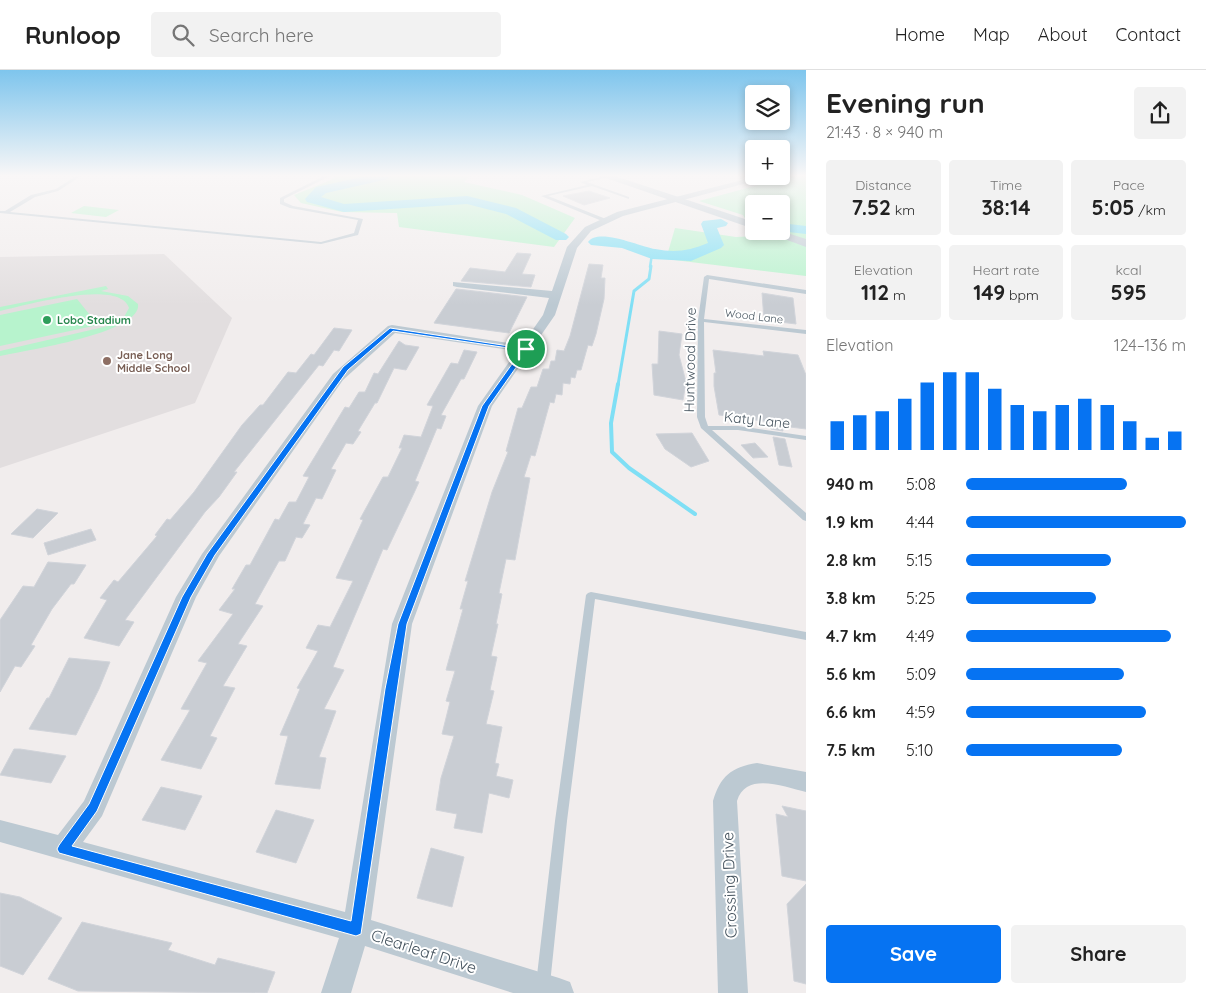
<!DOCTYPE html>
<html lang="en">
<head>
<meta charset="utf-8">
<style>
	body { margin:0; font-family:Quicksand,sans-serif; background:#f2f2f2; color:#222; height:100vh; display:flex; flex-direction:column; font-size:19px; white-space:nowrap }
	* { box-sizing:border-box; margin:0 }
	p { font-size:16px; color:#767676 }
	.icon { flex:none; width:28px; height:28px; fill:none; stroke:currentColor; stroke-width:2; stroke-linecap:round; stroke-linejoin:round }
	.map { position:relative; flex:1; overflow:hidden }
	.drawer { display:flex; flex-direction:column; background:#fff; width:400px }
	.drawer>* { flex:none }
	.buttons { position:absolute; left:745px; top:15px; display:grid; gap:10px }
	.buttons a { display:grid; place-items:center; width:45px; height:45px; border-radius:5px; background:#fff; box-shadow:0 2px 8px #0003; font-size:25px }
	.pin { position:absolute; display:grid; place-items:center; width:42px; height:42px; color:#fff; margin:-21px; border:2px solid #fff; border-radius:50%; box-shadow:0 1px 5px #0007 }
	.round { display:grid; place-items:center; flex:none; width:52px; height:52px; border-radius:5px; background:#f2f2f2 }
	.overview { display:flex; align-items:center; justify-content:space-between; height:85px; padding:0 20px }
	h1 { font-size:28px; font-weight:700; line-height:38px }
	.stats { display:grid; grid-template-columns:repeat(3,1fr); gap:8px; height:85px; padding:5px 20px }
	.stats div { display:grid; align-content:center; border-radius:5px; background:#f2f2f2; text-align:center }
	.stats b { font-size:21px; font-weight:700 }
	.stats small { font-size:14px; font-weight:400 }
	.stats p { font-size:14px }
	.chart { height:140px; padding:10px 20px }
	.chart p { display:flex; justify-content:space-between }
	.chart svg { width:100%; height:90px; margin-top:5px; stroke:#0673f2; stroke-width:6 }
	.cta { display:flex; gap:10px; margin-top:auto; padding:10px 20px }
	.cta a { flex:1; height:58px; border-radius:5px; background:#0673f2; color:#fff; font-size:20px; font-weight:700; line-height:58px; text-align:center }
	.cta a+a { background:#f2f2f2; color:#222 }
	ul { padding:0 20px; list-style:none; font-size:16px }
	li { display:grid; grid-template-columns:80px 60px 1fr; align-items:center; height:38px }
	li i { height:12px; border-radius:6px; background:#0673f2 }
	header { display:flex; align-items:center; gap:30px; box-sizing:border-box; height:70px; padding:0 25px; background:#fff; border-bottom:1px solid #e0e0e0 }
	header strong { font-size:24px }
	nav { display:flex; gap:28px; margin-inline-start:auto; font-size:18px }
	.search { width:350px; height:45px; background:#f2f2f2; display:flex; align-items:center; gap:12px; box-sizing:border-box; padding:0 18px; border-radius:5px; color:#767676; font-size:19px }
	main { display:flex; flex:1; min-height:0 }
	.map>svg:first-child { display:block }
</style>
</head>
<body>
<header>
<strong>Runloop</strong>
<div class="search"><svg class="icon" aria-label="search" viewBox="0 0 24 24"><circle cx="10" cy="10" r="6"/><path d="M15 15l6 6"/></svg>Search here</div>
<nav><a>Home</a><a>Map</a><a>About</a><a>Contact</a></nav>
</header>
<main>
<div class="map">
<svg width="806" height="923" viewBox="0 0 806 923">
	<rect width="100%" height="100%" fill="#f1eded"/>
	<!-- education -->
	<polygon fill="#e2dedf" points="164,184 232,248 195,333 0,398 0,187"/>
	<!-- green -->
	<g fill="#b7f3cd" fill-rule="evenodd">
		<polygon points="336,106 470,106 464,112 522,125 575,148 554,177 399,157 397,143 342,142 301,133 294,125 331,110"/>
		<path d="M792,106H806V206L666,189L675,158L736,167L756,166L743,145L699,131ZM754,134H781V161H754Z"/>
		<polygon points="84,136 119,140 106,147 71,143"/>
		<path d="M106,216L108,219L101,221L128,226L138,234C143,263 23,281 0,286V281L108,256L124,247L129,238C120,208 23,236 0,241V237Z"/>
		<polygon points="77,229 98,255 0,276 0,245"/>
	</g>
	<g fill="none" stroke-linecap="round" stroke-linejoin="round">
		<!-- stream-far2 -->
		<polyline stroke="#7fdff5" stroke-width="2.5" points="650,197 652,184"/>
		<!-- stream-far1 -->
		<polyline stroke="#7fdff5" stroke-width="3" points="618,315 634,221 649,209 651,196"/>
		<!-- stream -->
		<polyline stroke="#7fdff5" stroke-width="4" points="618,314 611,353 612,382 629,398 695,444"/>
		<!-- river -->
		<g fill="#7fdff5" fill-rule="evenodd">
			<polygon points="366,106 390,106 388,109 326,123 321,127 344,134 467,126 516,138 566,164 569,167 566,170 556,170 506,144 467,134 344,142 307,132 305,129 316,117"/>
			<path d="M721,149L728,153L726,156L717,158L724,175L721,178L691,191L652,189L622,178L591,175L588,172C598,157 641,177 655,179C675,183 689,181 708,173L701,154L703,151Z"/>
			<polygon points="781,153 806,156 806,164 780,161"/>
		</g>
	</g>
	<!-- building -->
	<g fill="#c9cdd3" stroke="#d1d4da">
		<polygon points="589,121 610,128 584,135 563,126"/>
		<polygon points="517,183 531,184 522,204 535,205 531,217 461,211 470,198 505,202"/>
		<polygon points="589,194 603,195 601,208 605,208 604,229 596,264 592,276 588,275 581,300 577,300 575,308 571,307 570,314 563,313 562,325 556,324 554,333 550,332 535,386 531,385 524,407 530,408 515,490 506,489 499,523 502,524 496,554 498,554 491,586 497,587 490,620 494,621 486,654 502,657 495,693 499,694 496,706 513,710 509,728 489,723 482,763 454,758 457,744 436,740 441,708 454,666 442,664 450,632 446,631 455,601 446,600 463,539 460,539 468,511 465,511 492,422 508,382 506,381 518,338 522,338 531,317 537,317 543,299 549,299 551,291 555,291 557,280 564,281 570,266"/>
		<polygon points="456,219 457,219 527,227 509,263 434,253"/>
		<polygon points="762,223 793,228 796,254 764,250"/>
		<polygon points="334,258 352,260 339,281 334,280 323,296 319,295 234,402 237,402 219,427 205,442 125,550 134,552 119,576 84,568 107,530 100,528 114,510 118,512 157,466 155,465 167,449 170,450 194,422 242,355 260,335 263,335 288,302 296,303 311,284 314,285"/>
		<polygon points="659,261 682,264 679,285 686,312 683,330 654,325 652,294 658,294"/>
		<polygon points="399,271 405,275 419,277 406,300 394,298 377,333 375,333 358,361 361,362 353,374 346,373 331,399 336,400 322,429 316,428 303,454 310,455 302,468 296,467 285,491 279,491 255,534 263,536 238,574 247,576 223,616 235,618 210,666 217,668 201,699 161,690 190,640 181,639 207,593 198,591 233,544 219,540 235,519 232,519 246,495 250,495 275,449 279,450 289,432 296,432 309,407 303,406 345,337 349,338 359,322 365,322 374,303 378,304"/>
		<polygon points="464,280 477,282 464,309 461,309 441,345 446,346 441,359 437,358 415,411 419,412 414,423 387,480 383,479 333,597 344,600 324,639 336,641 319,687 326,688 320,719 275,714 288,666 280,665 300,619 297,618 318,581 306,578 318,555 330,557 353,511 336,508 363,450 360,449 383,407 388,407 402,378 399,378 404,365 421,367 433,336 427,335 451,293 458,294"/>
		<polygon points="713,280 764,286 763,281 798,285 806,305 806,359 782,356 783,361 771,359 770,352 719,345 714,316 714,303 716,303"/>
		<polygon points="692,363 709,391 691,397 665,379 656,364"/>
		<polygon points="773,367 785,369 792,397 779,395"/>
		<polygon points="755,373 768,387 753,388 741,375"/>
		<polygon points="37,439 58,443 33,468 11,464"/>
		<polygon points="91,459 96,470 48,485 44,473"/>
		<polygon points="48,492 86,495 74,514 71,514 52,539 31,575 35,576 21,597 15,596 0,622 0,550 23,516 34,517"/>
		<polygon points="69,588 110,592 99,619 76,665 29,659 47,628 49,628"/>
		<polygon points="14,679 20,679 66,686 51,713 0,705"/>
		<polygon points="161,717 202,726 185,760 142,750"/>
		<polygon points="782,736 806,741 806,811 782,806 776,744 788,747"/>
		<polygon points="276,740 314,750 296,793 256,782"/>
		<polygon points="431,778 464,787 452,837 417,828"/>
		<polygon points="806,814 806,914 794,911 787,834"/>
		<polygon points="0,823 20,827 62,848 23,905 0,896"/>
		<polygon points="82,852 172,873 168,880 215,895 218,888 275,902 267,923 78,921 48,909"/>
	</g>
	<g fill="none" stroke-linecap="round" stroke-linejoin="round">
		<!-- service -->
		<g fill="#bcc9d2" fill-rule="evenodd">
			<polygon points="76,106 81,106 58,121 35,127 10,142 321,172 354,163 358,150 290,138 280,134 280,128 324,106 330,106 284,129 284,132 293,136 363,149 358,165 321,174 0,143 0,141 5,141 31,125 56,119"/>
			<polygon points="605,106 609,107 587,112 629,127 629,129 592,116 548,126 606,149 606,151 602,151 541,126 587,115 580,112"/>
			<polygon points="707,205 806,220 806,224 709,209 704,249 806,260 806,264 704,252 705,347 708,356 738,356 806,366 806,370 738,360 712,360 806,443 806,451 803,450 701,358 697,347 698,250 704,207"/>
			<polygon points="591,522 806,562 806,570 595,529 567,751 550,914 548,919 543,921 538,919 536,914 555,751 586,525 588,523"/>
		</g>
		<!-- minor -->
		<g fill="#bcc9d2" fill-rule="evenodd">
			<path d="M758,106H773L623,146L591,161L577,178L555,245L492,336L412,554L371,850L559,908L570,912L574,923H513L365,876L351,923H321L339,868L0,772V750L58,765L84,731L176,527L202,484L333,304L388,256L392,255L522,275L543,245L549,228L457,217L453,216V212L552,221L567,177L585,157L617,142ZM395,263L517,281L478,336L392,554L345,842L83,772L102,746L196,527L219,486L343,310Z"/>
			<path d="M757,693L806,702V722C784,717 746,701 737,731L748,923H718L713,731C720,707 731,697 757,693Z"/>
		</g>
		<!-- tertiary -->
		<g fill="#bcc9d2" fill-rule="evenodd">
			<polygon points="600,106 615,106 754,152 754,159"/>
			<polygon points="763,161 781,161 806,169 806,177"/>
		</g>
	</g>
	<!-- sky -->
	<linearGradient id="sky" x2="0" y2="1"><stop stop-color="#7ec5ed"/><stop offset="0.45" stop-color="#f9f7f7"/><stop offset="1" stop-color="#f9f7f7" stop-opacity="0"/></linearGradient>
	<rect width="806" height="235" fill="url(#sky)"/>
	<!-- route -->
	<path fill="#0673f2" stroke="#fff" fill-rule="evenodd" d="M390,258L529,279L489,336L407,554L361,864L356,866L59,783L57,779L59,775L89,734L182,527L207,484L343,297ZM393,261L522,280L482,336L398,554L385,619L351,851L72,776L97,741L191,527L215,485L348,300Z"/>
	<!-- markers -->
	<circle fill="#2e9e5b" stroke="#fff" stroke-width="2" cx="47" cy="250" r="5"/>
	<circle fill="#8d6e63" stroke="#fff" stroke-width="2" cx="107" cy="291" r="5"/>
	<g text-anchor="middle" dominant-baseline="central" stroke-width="4" stroke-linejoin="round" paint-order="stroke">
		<!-- far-street labels -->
		<g font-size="11" fill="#44525d" stroke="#fff">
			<text transform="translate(754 246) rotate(7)">Wood Lane</text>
		</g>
		<!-- far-leisure labels -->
		<g font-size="11" font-weight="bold" fill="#27864d" stroke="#fff" text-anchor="start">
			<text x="57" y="250">Lobo Stadium</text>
		</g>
		<!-- far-education labels -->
		<g font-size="11" font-weight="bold" fill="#785e54" stroke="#fff" text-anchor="start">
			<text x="117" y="285">Jane Long<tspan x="117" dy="13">Middle School</tspan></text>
		</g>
		<!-- street labels -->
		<g font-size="14" fill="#44525d" stroke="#fff">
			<text transform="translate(690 290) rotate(-89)">Huntwood Drive</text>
			<text transform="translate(757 350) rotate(6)">Katy Lane</text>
		</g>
		<!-- near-street labels -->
		<g font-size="16" fill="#44525d" stroke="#fff">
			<text transform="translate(729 815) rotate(-92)">Crossing Drive</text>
			<text transform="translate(424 881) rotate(18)">Clearleaf Drive</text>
		</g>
	</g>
</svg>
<div class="buttons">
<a><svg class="icon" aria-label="layers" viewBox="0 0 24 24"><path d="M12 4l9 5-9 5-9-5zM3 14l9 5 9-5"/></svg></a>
<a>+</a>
<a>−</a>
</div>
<div class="pin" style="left:526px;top:279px;background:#1e9e55"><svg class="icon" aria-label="arrive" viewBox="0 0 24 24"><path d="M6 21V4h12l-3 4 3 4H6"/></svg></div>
</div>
<section class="drawer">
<div class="overview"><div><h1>Evening run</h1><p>21:43 · 8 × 940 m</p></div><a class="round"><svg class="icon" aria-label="share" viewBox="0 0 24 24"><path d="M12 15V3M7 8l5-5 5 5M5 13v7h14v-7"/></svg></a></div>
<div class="stats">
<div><p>Distance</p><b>7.52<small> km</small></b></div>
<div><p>Time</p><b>38:14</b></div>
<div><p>Pace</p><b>5:05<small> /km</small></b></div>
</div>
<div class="stats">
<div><p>Elevation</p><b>112<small> m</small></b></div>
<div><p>Heart rate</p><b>149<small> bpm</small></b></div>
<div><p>kcal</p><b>595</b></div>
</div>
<div class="chart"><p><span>Elevation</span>124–136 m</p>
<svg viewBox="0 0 160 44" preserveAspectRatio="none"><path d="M5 44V30M15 44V27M25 44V25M35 44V19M45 44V11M55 44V6M65 44V6M75 44V14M85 44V22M95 44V25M105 44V22M115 44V19M125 44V22M135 44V30M145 44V38M155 44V35"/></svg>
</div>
<ul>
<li><b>940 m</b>5:08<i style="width:73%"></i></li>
<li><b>1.9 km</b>4:44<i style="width:100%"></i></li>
<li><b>2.8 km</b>5:15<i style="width:66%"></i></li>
<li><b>3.8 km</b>5:25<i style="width:59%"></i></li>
<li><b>4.7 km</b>4:49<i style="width:93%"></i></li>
<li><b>5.6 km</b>5:09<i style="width:72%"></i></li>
<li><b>6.6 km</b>4:59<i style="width:82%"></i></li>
<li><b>7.5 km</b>5:10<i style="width:71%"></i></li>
</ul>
<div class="cta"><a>Save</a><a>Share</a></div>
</section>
</main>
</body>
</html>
